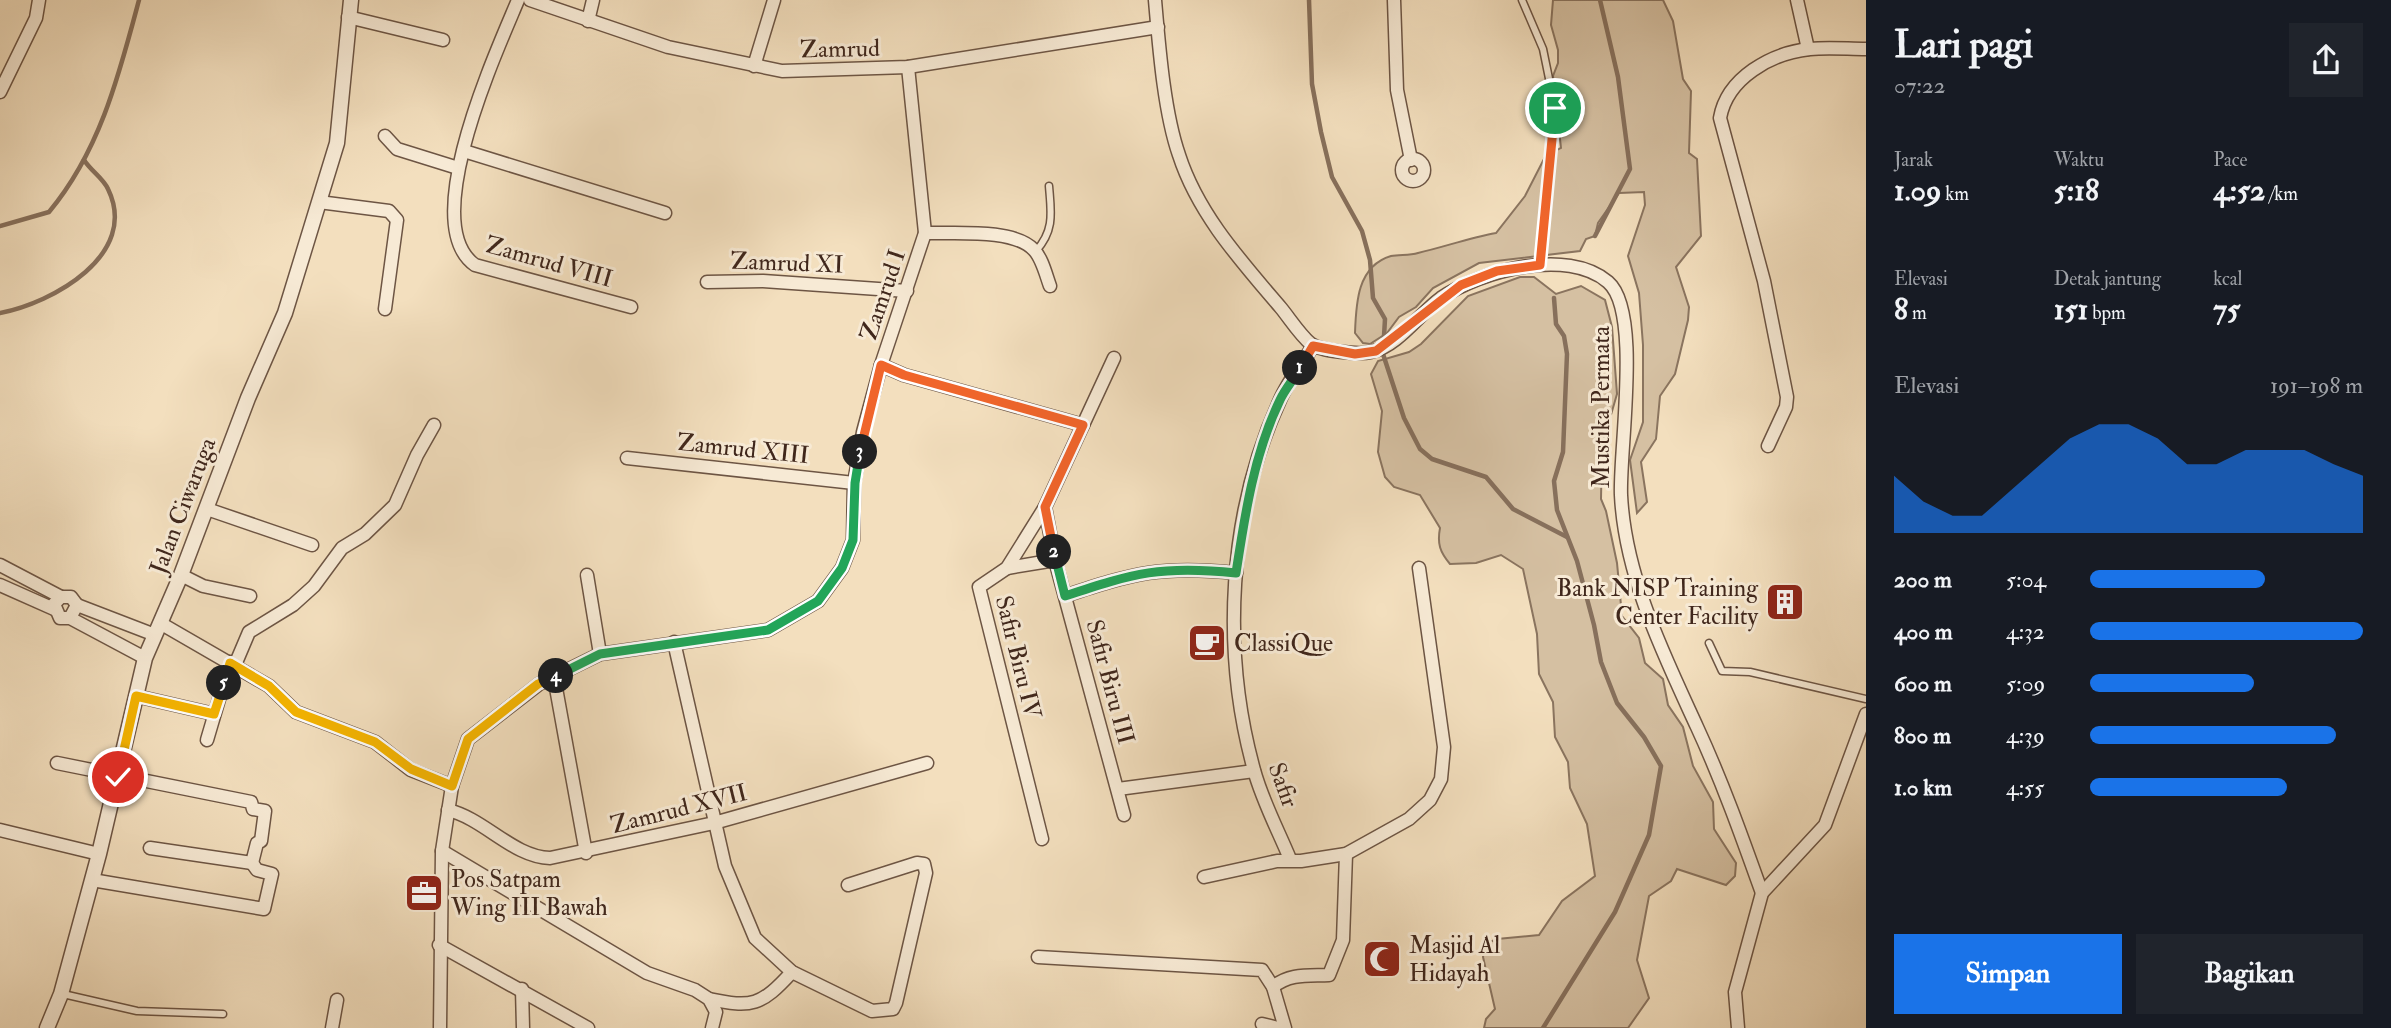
<!DOCTYPE html>
<html lang="id">
<head>
<meta charset="utf-8">
<style>
	body { margin:0; font-family:"IM FELL Double Pica",serif; background:#20242c; color:#f1f3f6; height:100vh; display:flex; flex-direction:column; font-size:26px; white-space:nowrap }
	* { box-sizing:border-box; margin:0 }
	p { font-size:23px; color:#9ea1a6 }
	.icon { flex:none; width:38px; height:38px; fill:none; stroke:currentColor; stroke-width:2; stroke-linecap:round; stroke-linejoin:round }
	.map { position:relative; flex:1; overflow:hidden }
	.drawer { display:flex; flex-direction:column; background:#171b24; width:525px }
	.drawer>* { flex:none }
	.pin { position:absolute; display:grid; place-items:center; width:60px; height:60px; color:#fff; margin:-30px; border:4px solid #fff; border-radius:50%; box-shadow:0 2px 7px #0007 }
	.km { position:absolute; width:35px; height:35px; margin:-18px; border-radius:50%; background:#222; color:#fff; font-size:19px; line-height:35px; text-align:center }
	.round { display:grid; place-items:center; flex:none; width:74px; height:74px; border-radius:0px; background:#20242c }
	.headline { display:flex; align-items:center; justify-content:space-between; height:119px; padding:0 28px }
	h1 { font-size:38px; font-weight:800; line-height:52px }
	.metrics { display:grid; grid-template-columns:repeat(3,1fr); gap:10px; height:119px; padding:7px 28px }
	.metrics div { display:grid; align-content:center }
	.metrics b { font-size:30px; font-weight:800 }
	.metrics small { font-size:19px; font-weight:400 }
	.metrics p { font-size:19px }
	.chart { height:196px; padding:14px 28px }
	.chart p { display:flex; justify-content:space-between }
	.chart svg { width:100%; height:126px; margin-top:7px; fill:#1a73e8; opacity:.7 }
	.cta { display:flex; gap:14px; margin-top:auto; padding:14px 28px }
	.cta a { flex:1; height:80px; border-radius:0px; background:#1a73e8; color:#fff; font-size:28px; font-weight:800; line-height:80px; text-align:center }
	.cta a+a { background:#20242c; color:#f1f3f6 }
	ul { padding:0 28px; list-style:none; font-size:23px }
	li { display:grid; grid-template-columns:112px 84px 1fr; align-items:center; height:52px }
	li i { height:18px; border-radius:9px; background:#1a73e8 }
	main { display:flex; flex:1; min-height:0 }
	.map>svg:first-child { display:block }
</style>
</head>
<body>
<main>
<div class="map">
<svg width="1866" height="1028" viewBox="0 0 1866 1028">
	<rect width="100%" height="100%" fill="#f3dfbe"/>
	<filter id="stains"><feTurbulence type="fractalNoise" baseFrequency=".00286" numOctaves="4"/><feColorMatrix values="0 0 0 0 .2 0 0 0 0 .09 0 0 0 0 .02 0 0 0 .5 -.17"/></filter>
	<radialGradient id="worn" r=".72"><stop offset=".6" stop-color="#630" stop-opacity="0"/><stop offset="1" stop-color="#630" stop-opacity=".3"/></radialGradient>
	<!-- green -->
	<g fill="#d5c0a2" stroke="#8a745f" stroke-width="2">
		<path d="M1553,0H1663L1673,21L1683,79L1691,91L1689,153L1697,159L1701,236L1676,267L1689,307L1688,320L1675,374L1660,396L1656,439L1641,462L1647,502L1637,513L1630,460L1643,422V345L1639,293L1628,256L1645,205L1644,192L1619,193L1598,223L1595,236L1586,239L1580,251L1479,263L1433,288L1416,307L1399,317L1387,333L1370,344L1363,343L1355,333C1356,304 1357,266 1391,256C1399,254 1409,256 1418,253C1444,247 1469,238 1496,233L1525,196L1546,155L1561,148L1553,76L1558,63V50L1551,25Z"/>
		<path d="M1520,277H1534L1556,294L1581,286L1605,300L1612,327L1617,394L1602,446L1601,499L1606,511L1617,563L1622,616L1639,638L1645,663L1663,679L1668,705L1683,727L1693,766L1713,802L1714,829L1736,863L1735,876L1726,885L1677,869L1671,881L1649,896L1637,960L1649,998L1628,1028H1484L1486,1019L1495,1009L1483,957L1485,944L1497,939L1539,935L1562,901L1595,876L1587,824L1570,788L1568,762L1555,737L1553,702L1539,674L1537,634L1523,569L1501,555L1476,563L1450,564C1440,552 1437,544 1440,528L1420,495L1394,487L1385,477L1378,452L1382,411L1371,374L1378,361L1409,352L1421,344L1468,296Z"/>
	</g>
	<g fill="none" stroke-linecap="round" stroke-linejoin="round">
		<!-- stream -->
		<g stroke="#87705c" stroke-width="4.5">
			<polyline points="1309,0 1312,84 1321,132 1332,177 1362,231 1370,260 1373,298 1385,319 1383,354 1404,418 1420,449 1432,459 1486,477 1513,509 1567,537"/>
			<path d="M0,226L49,212C100,151 119,75 139,0"/>
			<polyline points="1595,236 1630,169 1618,77 1600,0"/>
			<path d="M0,313C52,303 140,255 108,189C103,178 91,171 84,160"/>
			<polyline points="1543,1028 1615,912 1649,835 1661,766 1644,737 1617,703 1601,662 1594,625 1577,561 1557,510 1554,481 1563,452 1567,354 1564,336 1556,324 1554,298"/>
		</g>
		<defs>
			<g id="service">
				<polyline points="1522,0 1543,49 1555,108 1540,265"/>
				<path d="M1036,251C1055,230 1051,212 1049,186"/>
				<polyline points="1709,643 1722,671 1750,672 1866,699"/>
				<polyline points="63,994 137,1011 223,1014"/>
			</g>
			<g id="minor">
				<path d="M518,0C496,53 417,224 475,265L631,307"/>
				<polyline points="530,0 668,47 782,71 908,67 1158,27"/>
				<path d="M1155,0C1159,46 1164,112 1179,155C1198,214 1241,261 1281,308C1290,319 1300,335 1311,344C1321,351 1359,355 1371,352C1398,346 1419,314 1441,298C1480,271 1567,247 1608,282C1642,311 1619,450 1621,495C1625,577 1664,655 1697,727C1722,781 1742,837 1762,893"/>
				<polyline points="1394,0 1397,90 1411,160"/>
				<polyline points="1797,0 1808,49"/>
				<polyline points="348,17 443,40"/>
				<polyline points="588,21 593,0"/>
				<polyline points="754,66 774,0"/>
				<polyline points="0,92 36,18 39,0"/>
				<polyline points="385,136 397,149 458,168"/>
				<polyline points="464,151 665,213"/>
				<circle cx="1413" cy="170" r="11"/>
				<polyline points="319,202 389,211 397,220 385,309"/>
				<path d="M925,233C954,234 1014,228 1034,250C1042,258 1046,275 1050,286"/>
				<polyline points="707,282 763,281 907,291"/>
				<polyline points="1114,358 1045,507 1055,560 1124,815"/>
				<polyline points="881,365 904,375 1083,425"/>
				<path d="M1768,446L1786,407L1787,397L1764,281L1720,118C1727,78 1771,53 1810,49C1828,47 1848,49 1866,49"/>
				<polyline points="627,458 854,483"/>
				<polyline points="207,509 312,545"/>
				<polyline points="0,565 61,597"/>
				<polyline points="1007,568 1055,560"/>
				<polyline points="181,575 203,586 250,596"/>
				<polyline points="587,575 600,654"/>
				<polyline points="0,585 54,609"/>
				<path d="M1065,596C1134,573 1162,565 1236,573"/>
				<polyline points="77,605 155,635"/>
				<polyline points="70,618 77,605 71,597 61,597 54,604 60,618 70,618 145,658"/>
				<polyline points="160,623 269,686 296,712 375,742 411,770 452,786"/>
				<polyline points="674,642 725,866 755,938 792,972 872,1011 893,1009 896,1003 926,873 924,864 917,863 848,885"/>
				<polyline points="235,665 249,632 293,605 314,586 342,548 365,534 395,505 417,455 434,425"/>
				<polyline points="554,677 586,853"/>
				<polyline points="136,696 214,714"/>
				<polyline points="207,740 230,662"/>
				<polyline points="57,763 251,802 253,809 265,811 261,841 257,843 252,863 150,848"/>
				<polyline points="1118,789 1254,771"/>
				<path d="M448,810C485,819 513,857 550,858L714,823L927,763"/>
				<polyline points="0,830 99,854"/>
				<polyline points="1042,839 979,587 1007,568 1045,507"/>
				<polyline points="442,851 647,973 695,990 709,999 716,1012 712,1028"/>
				<path d="M1290,859C1278,830 1262,800 1254,770C1221,651 1228,513 1280,400C1288,381 1302,364 1313,346"/>
				<polyline points="1204,877 1277,861 1301,861 1346,854 1409,819 1430,800 1441,779 1444,747 1419,568"/>
				<polyline points="92,880 264,909 272,874 257,870 252,863"/>
				<polyline points="439,945 588,1028"/>
				<polyline points="1038,957 1262,970 1273,987 1285,1028"/>
				<path d="M1273,987C1290,973 1309,976 1329,975L1343,940L1346,854"/>
				<polyline points="522,989 523,1028"/>
				<path d="M709,999C752,1008 761,1006 792,972"/>
				<polyline points="1262,1024 1278,1028"/>
				<polyline points="332,1028 337,1000"/>
				<polyline points="440,1028 442,851 452,786 468,739 539,684 600,654 768,630 818,601 842,568 853,540 854,483 863,432 881,365 925,233 908,67"/>
				<polyline points="1738,1028 1735,992 1762,893 1825,825 1866,714"/>
			</g>
			<polyline id="tertiary" points="47,1028 61,994 99,854 145,658 181,575 248,398 285,313 337,143 351,0"/>
		</defs>
		<!-- service casing -->
		<use href="#service" stroke="#6d5544" stroke-width="9"/>
		<!-- minor casing -->
		<use href="#minor" stroke="#6d5544" stroke-width="15"/>
		<!-- tertiary casing -->
		<use href="#tertiary" stroke="#6d5544" stroke-width="17"/>
		<!-- service -->
		<use href="#service" stroke="#f7ead5" stroke-width="6"/>
		<!-- minor -->
		<use href="#minor" stroke="#f7ead5" stroke-width="12"/>
		<!-- tertiary -->
		<use href="#tertiary" stroke="#f7ead5" stroke-width="14"/>
	</g>
	<g fill="none" stroke-linecap="round" stroke-linejoin="round">
		<defs>
			<polyline id="split-1" points="1300,368 1313,346 1355,354 1376,351 1461,285 1497,271 1540,265 1555,108"/>
			<path id="split-2" d="M1054,552L1065,596C1134,573 1162,565 1236,573C1245,514 1254,454 1280,400C1285,389 1294,379 1300,368"/>
			<polyline id="split-3" points="860,452 881,365 904,375 1083,425 1045,507 1054,552"/>
			<polyline id="split-4" points="556,676 600,654 768,630 818,601 842,568 853,540 855,483 860,452"/>
			<polyline id="split-5" points="224,683 230,663 269,686 296,712 375,742 411,769 452,786 468,739 538,684 556,676"/>
			<polyline id="split-6" points="118,777 136,696 214,714 224,683"/>
		</defs>
		<!-- split-1 casing -->
		<use href="#split-1" stroke="#fff" stroke-width="14"/>
		<!-- split-2 casing -->
		<use href="#split-2" stroke="#fff" stroke-width="14"/>
		<!-- split-3 casing -->
		<use href="#split-3" stroke="#fff" stroke-width="14"/>
		<!-- split-4 casing -->
		<use href="#split-4" stroke="#fff" stroke-width="14"/>
		<!-- split-5 casing -->
		<use href="#split-5" stroke="#fff" stroke-width="14"/>
		<!-- split-6 casing -->
		<use href="#split-6" stroke="#fff" stroke-width="14"/>
		<!-- split-1 -->
		<use href="#split-1" stroke="#f0652b" stroke-width="9"/>
		<!-- split-2 -->
		<use href="#split-2" stroke="#22a559" stroke-width="9"/>
		<!-- split-3 -->
		<use href="#split-3" stroke="#f0652b" stroke-width="9"/>
		<!-- split-4 -->
		<use href="#split-4" stroke="#22a559" stroke-width="9"/>
		<!-- split-5 -->
		<use href="#split-5" stroke="#f5b400" stroke-width="9"/>
		<!-- split-6 -->
		<use href="#split-6" stroke="#f5b400" stroke-width="9"/>
	</g>
	<!-- icons -->
	<defs>
		<symbol id="building-square" viewBox="-11 -11 22 22"><rect x="-9" y="-9" width="18" height="18" rx="4" fill="#8f2418" stroke="#f7ead5"/><path d="M-4-6H4V6H1V3H-1V6H-4ZM-2.5-4.3h1.7v1.8h-1.7ZM.8-4.3h1.7v1.8H.8ZM-2.5-1h1.7V.8h-1.7ZM.8-1h1.7V.8H.8Z" fill="#fff"/></symbol>
		<symbol id="cafe-square" viewBox="-11 -11 22 22"><rect x="-9" y="-9" width="18" height="18" rx="4" fill="#8f2418" stroke="#f7ead5"/><path d="M-5.5-4.5H6V0H3Q3 3.5 0 3.5H-2.5Q-5.5 3.5-5.5 0ZM3-3.2v2h1.7v-2ZM-6 4.5H4V6H-6Z" fill="#fff"/></symbol>
		<symbol id="office-square" viewBox="-11 -11 22 22"><rect x="-9" y="-9" width="18" height="18" rx="4" fill="#8f2418" stroke="#f7ead5"/><path d="M-6-3h4V-5.5h4V-3h4V5H-6ZM-1-4.5V-3h2v-1.5ZM-6 0V1H6V0Z" fill="#fff"/></symbol>
		<symbol id="mosque-square" viewBox="-11 -11 22 22"><rect x="-9" y="-9" width="18" height="18" rx="4" fill="#8f2418" stroke="#f7ead5"/><path d="M3.5-4.9A6 6 0 1 0 3.5 4.9A5 5 0 1 1 3.5-4.9Z" fill="#fff"/></symbol>
	</defs>
	<g fill-rule="evenodd">
		<use href="#building-square" x="1763" y="580" width="44" height="44"/>
		<use href="#cafe-square" x="1185" y="621" width="44" height="44"/>
		<use href="#office-square" x="402" y="871" width="44" height="44"/>
		<use href="#mosque-square" x="1360" y="937" width="44" height="44"/>
	</g>
	<g text-anchor="middle" dominant-baseline="central" stroke-width="6" stroke-linejoin="round" paint-order="stroke">
		<!-- street labels -->
		<g font-size="24" fill="#40271c" stroke="#f7ead5">
			<text transform="translate(840 49) rotate(-1)">Zamrud</text>
			<text transform="translate(549 262) rotate(16)">Zamrud VIII</text>
			<text transform="translate(787 263) rotate(2)">Zamrud XI</text>
			<text transform="translate(883 295) rotate(-71)">Zamrud I</text>
			<text transform="translate(1601 407) rotate(-90)">Mustika Permata</text>
			<text transform="translate(743 449) rotate(6)">Zamrud XIII</text>
			<text transform="translate(183 506) rotate(-69)">Jalan Ciwaruga</text>
			<text transform="translate(1018 657) rotate(76)">Safir Biru IV</text>
			<text transform="translate(1110 682) rotate(75)">Safir Biru III</text>
			<text transform="translate(1283 785) rotate(70)">Safir</text>
			<text transform="translate(679 809) rotate(-14)">Zamrud XVII</text>
		</g>
		<!-- poi labels -->
		<g font-size="24" fill="#40271c" stroke="#f7ead5" text-anchor="start">
			<text x="1758" y="588" text-anchor="end">Bank NISP Training<tspan x="1758" dy="28">Center Facility</tspan></text>
			<text x="1234" y="643">ClassiQue</text>
			<text x="451" y="879">Pos Satpam<tspan x="451" dy="28">Wing III Bawah</tspan></text>
			<text x="1409" y="945">Masjid Al<tspan x="1409" dy="28">Hidayah</tspan></text>
		</g>
	</g>
	<rect width="100%" height="100%" filter="url(#stains)"/>
	<rect width="100%" height="100%" fill="url(#worn)"/>
</svg>
<div class="pin" style="left:1555px;top:108px;background:#1e9e55"><svg class="icon" aria-label="arrive" viewBox="0 0 24 24"><path d="M6 21V4h12l-3 4 3 4H6"/></svg></div>
<div class="pin" style="left:118px;top:777px;background:#d93025"><svg class="icon" aria-label="check" viewBox="0 0 24 24"><path d="M5 12l5 5 9-10"/></svg></div>
<b class="km" style="left:1300px;top:368px">1</b>
<b class="km" style="left:1054px;top:552px">2</b>
<b class="km" style="left:860px;top:452px">3</b>
<b class="km" style="left:556px;top:676px">4</b>
<b class="km" style="left:224px;top:683px">5</b>
</div>
<section class="drawer">
<div class="headline"><div><h1>Lari pagi</h1><p>07:22</p></div><a class="round"><svg class="icon" aria-label="share" viewBox="0 0 24 24"><path d="M12 15V3M7 8l5-5 5 5M5 13v7h14v-7"/></svg></a></div>
<div class="metrics">
<div><p>Jarak</p><b>1.09<small> km</small></b></div>
<div><p>Waktu</p><b>5:18</b></div>
<div><p>Pace</p><b>4:52<small> /km</small></b></div>
</div>
<div class="metrics">
<div><p>Elevasi</p><b>8<small> m</small></b></div>
<div><p>Detak jantung</p><b>151<small> bpm</small></b></div>
<div><p>kcal</p><b>75</b></div>
</div>
<div class="chart"><p><span>Elevasi</span>191–198 m</p>
<svg viewBox="0 0 160 44" preserveAspectRatio="none"><path d="M0 44V24L10 33L20 38L30 38L40 29L50 20L60 11L70 6L80 6L90 11L100 20L110 20L120 15L130 15L140 15L150 20L160 24V44z"/></svg>
</div>
<ul>
<li><b>200 m</b>5:04<i style="width:64%"></i></li>
<li><b>400 m</b>4:32<i style="width:100%"></i></li>
<li><b>600 m</b>5:09<i style="width:60%"></i></li>
<li><b>800 m</b>4:39<i style="width:90%"></i></li>
<li><b>1.0 km</b>4:55<i style="width:72%"></i></li>
</ul>
<div class="cta"><a>Simpan</a><a>Bagikan</a></div>
</section>
</main>
</body>
</html>
